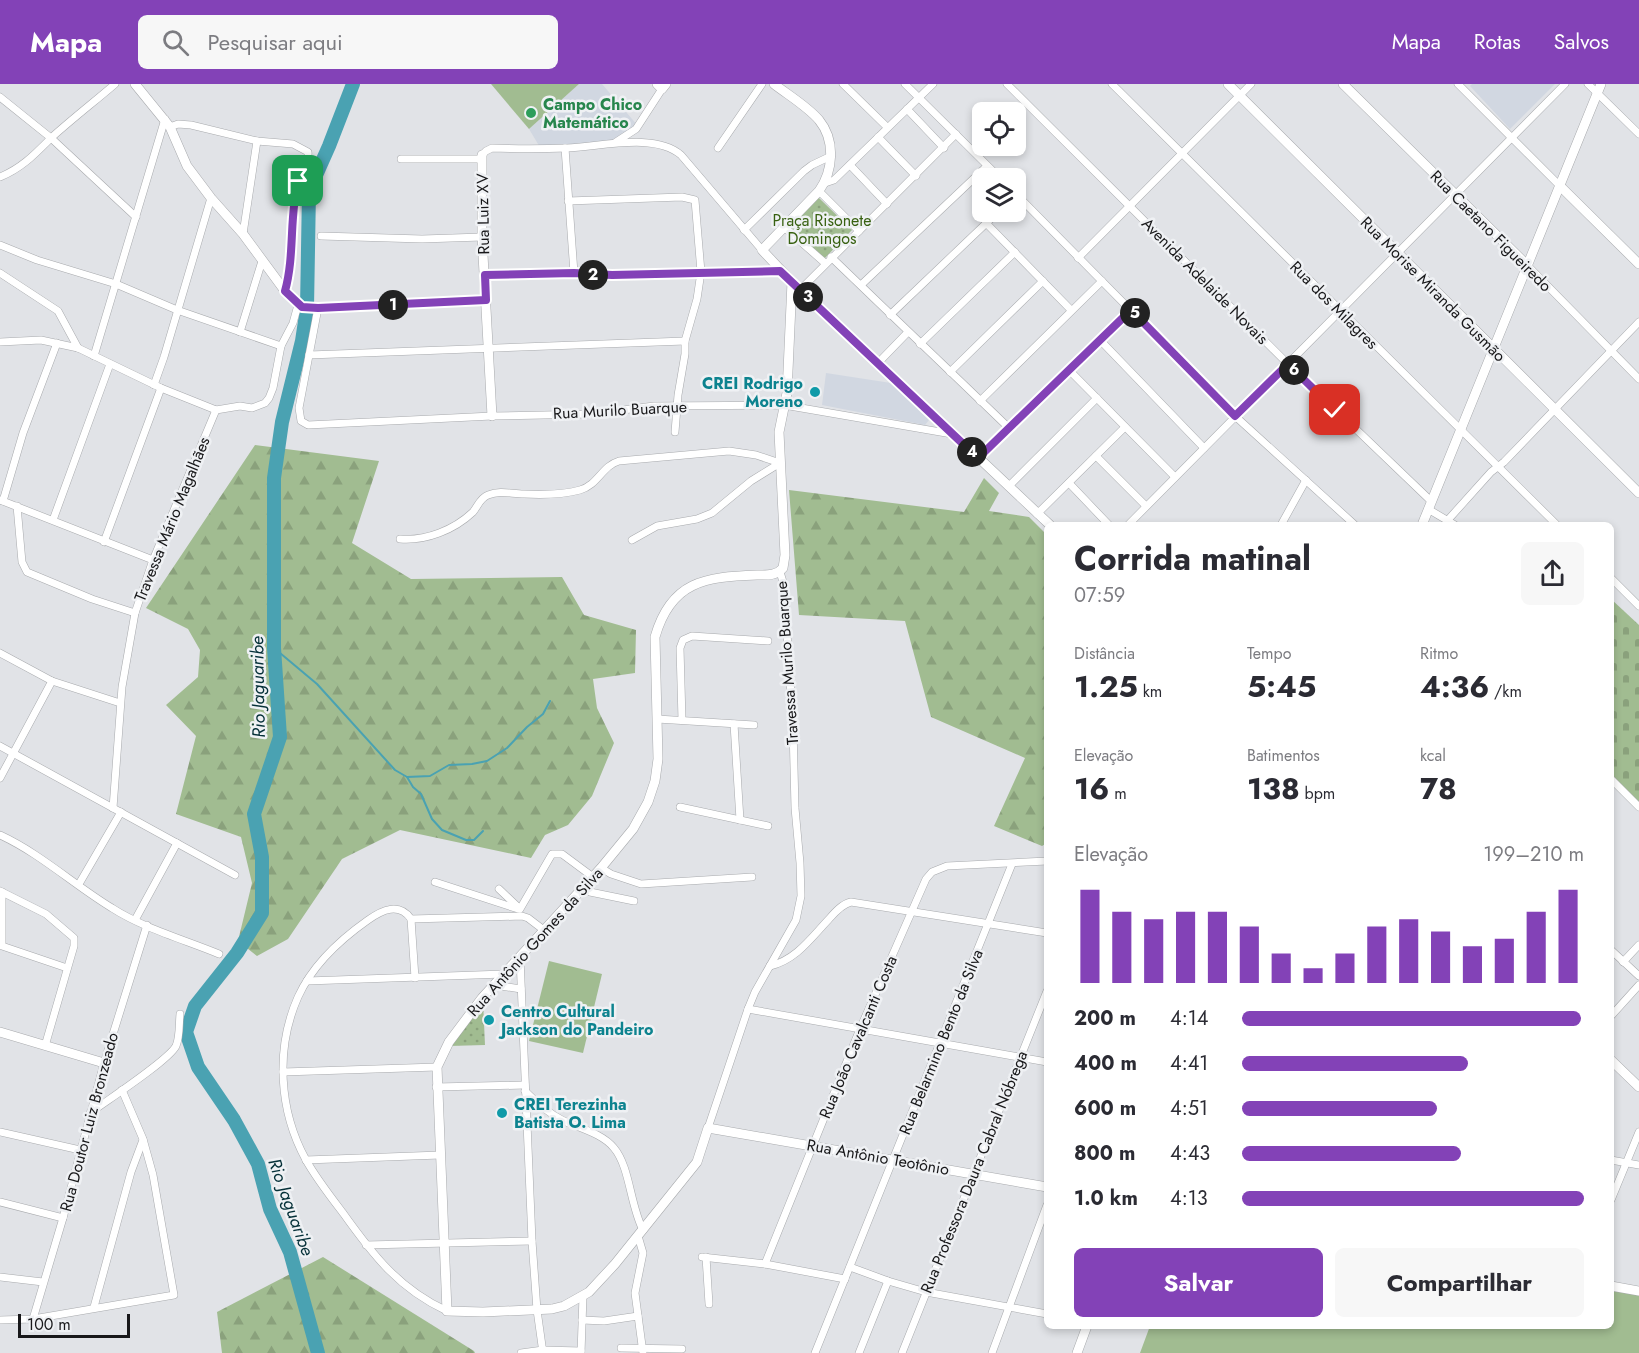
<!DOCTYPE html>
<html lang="pt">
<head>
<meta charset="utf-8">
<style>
	body { margin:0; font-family:Jost,sans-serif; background:#f7f7f7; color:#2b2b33; height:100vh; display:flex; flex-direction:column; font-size:22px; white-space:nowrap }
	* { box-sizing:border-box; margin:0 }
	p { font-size:20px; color:#7c7c81 }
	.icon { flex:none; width:33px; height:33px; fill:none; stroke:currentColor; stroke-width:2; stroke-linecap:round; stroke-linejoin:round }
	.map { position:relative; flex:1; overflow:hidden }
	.sheet { position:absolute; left:1044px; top:438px; width:570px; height:807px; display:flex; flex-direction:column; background:#fff; border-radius:9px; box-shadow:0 3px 9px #0003 }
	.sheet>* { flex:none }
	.controls { position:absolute; left:972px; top:18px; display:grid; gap:12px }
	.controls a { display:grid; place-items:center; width:54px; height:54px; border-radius:9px; background:#fff; box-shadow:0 3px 9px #0003; font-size:30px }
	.scale { position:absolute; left:18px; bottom:15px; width:112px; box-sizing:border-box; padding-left:6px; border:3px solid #18181a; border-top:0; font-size:16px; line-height:21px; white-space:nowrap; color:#18181a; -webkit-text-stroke:4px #eff1f4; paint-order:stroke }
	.pin { position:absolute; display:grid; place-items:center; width:51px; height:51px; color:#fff; margin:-26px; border-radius:12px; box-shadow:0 3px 9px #0006 }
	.km { position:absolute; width:30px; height:30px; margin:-15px; border-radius:50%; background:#222; color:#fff; font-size:16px; line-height:30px; text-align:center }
	.round { display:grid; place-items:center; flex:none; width:63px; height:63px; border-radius:9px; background:#f7f7f7 }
	.overview { display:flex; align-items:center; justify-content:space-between; height:102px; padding:0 30px }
	h1 { font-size:33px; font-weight:700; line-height:45px }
	.metrics { display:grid; grid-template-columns:repeat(3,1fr); gap:9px; height:102px; padding:6px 30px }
	.metrics div { display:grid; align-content:center }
	.metrics b { font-size:30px; font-weight:700 }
	.metrics small { font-size:16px; font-weight:400 }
	.metrics p { font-size:16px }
	.chart { height:168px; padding:12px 30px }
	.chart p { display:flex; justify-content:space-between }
	.chart svg { width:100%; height:108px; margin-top:6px; stroke:#8342b7; stroke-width:6 }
	.action { display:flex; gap:12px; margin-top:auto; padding:12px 30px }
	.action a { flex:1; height:69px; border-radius:9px; background:#8342b7; color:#fff; font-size:24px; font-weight:700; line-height:69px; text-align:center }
	.action a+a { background:#f7f7f7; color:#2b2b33 }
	ul { padding:0 30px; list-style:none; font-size:20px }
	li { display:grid; grid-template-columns:96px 72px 1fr; align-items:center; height:45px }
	li i { height:15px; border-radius:8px; background:#8342b7 }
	header { display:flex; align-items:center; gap:36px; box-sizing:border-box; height:84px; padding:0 30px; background:#8342b7; color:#fff }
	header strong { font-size:28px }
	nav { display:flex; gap:33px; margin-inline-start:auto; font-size:21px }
	.search { width:420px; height:54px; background:#f7f7f7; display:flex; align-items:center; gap:15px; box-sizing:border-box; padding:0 21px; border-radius:9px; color:#7c7c81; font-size:22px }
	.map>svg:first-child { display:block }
</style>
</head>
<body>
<header>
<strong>Mapa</strong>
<div class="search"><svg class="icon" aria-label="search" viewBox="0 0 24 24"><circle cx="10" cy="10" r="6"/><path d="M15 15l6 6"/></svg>Pesquisar aqui</div>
<nav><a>Mapa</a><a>Rotas</a><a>Salvos</a></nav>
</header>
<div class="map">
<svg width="1639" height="1269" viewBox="0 0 1639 1269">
	<defs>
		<pattern id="forest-firs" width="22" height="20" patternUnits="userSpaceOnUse" patternTransform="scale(1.5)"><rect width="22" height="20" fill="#a1bc91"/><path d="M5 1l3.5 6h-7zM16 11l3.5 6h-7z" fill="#8aa17c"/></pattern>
		<pattern id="cemetery-stones" width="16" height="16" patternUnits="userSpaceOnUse" patternTransform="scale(1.5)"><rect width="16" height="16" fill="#a1bc91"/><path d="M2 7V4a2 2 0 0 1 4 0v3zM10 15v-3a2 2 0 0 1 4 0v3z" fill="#8aa17c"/></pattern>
		<pattern id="park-dots" width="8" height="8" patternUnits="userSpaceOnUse" patternTransform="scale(1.5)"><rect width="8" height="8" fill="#a1bc91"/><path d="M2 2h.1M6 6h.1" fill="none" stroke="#8aa17c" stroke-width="1.8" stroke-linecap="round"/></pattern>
	</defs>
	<rect width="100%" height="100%" fill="#e1e3e7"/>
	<!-- built -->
	<g fill="#d1d7e1">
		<polygon points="579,0 602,0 638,42 623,56 541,65 529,45"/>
		<polygon points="1472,0 1555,0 1510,45 1470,2"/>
		<polygon points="826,289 891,299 929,336 925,341 822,321"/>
	</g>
	<!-- forest -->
	<g fill="url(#forest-firs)">
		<polygon points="255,361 379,377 352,459 411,495 562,493 584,531 636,546 635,589 593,595 597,624 614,659 592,712 568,741 545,751 531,774 400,746 342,775 288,855 257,872 238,857 252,799 241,753 176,730 196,652 166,621 198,593 200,566 188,545 146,524"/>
		<polygon points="984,394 999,409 989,427 1029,433 1047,451 1047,759 1042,762 994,742 1025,674 931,633 905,537 799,531 789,406 964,428"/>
		<polygon points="323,1173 474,1267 475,1269 222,1269 217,1228"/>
	</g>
	<!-- cemetery -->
	<polygon fill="url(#cemetery-stones)" points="1611,515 1639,541 1639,722 1611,692"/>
	<!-- park -->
	<g fill="url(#park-dots)">
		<polygon points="818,113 852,146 824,175 789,142"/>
		<polygon points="483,916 485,961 449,962"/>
	</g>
	<!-- garden -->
	<g fill="#a1bc91">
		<polygon points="491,0 579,0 529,45"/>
		<polygon points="549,877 602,890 583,969 529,957"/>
		<polygon points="1611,1205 1639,1210 1639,1269 1140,1269 1150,1242 1611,1242"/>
	</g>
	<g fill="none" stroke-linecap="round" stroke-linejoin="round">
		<!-- stream -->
		<g stroke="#4aa2b2" stroke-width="2">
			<polyline points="274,564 317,600 395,686 407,693 430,692 449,681 472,680 487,677 507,664 527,643 543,630 550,617"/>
			<polyline points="407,693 413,703 421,710 432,735 442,746 466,756 474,756 483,747"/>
		</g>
		<!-- river -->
		<polyline stroke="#4aa2b2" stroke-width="14" points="318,1269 290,1168 270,1125 258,1080 234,1036 198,983 186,948 195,922 237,869 262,829 262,773 254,730 280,653 274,564 274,394 282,338 302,257 307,224 309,107 329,62 353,0"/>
		<defs>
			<g id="minor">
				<polyline points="843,0 887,43"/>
				<polyline points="905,0 1000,94"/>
				<polyline points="1007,0 1288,280 1431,417"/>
				<polyline points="1112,0 1557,441"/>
				<polyline points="1458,0 1560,102"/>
				<polyline points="1588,0 1639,50"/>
				<polyline points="0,13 51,54 136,133"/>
				<polyline points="907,25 944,64"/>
				<path d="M170,43L178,40L191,41L257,57L293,60L308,68C310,76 296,101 294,112C288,144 294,176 285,207L302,223L318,224L486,216"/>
				<polyline points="878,53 916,92"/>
				<polyline points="616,58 636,45 662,5"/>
				<polyline points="565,64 574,189"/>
				<polyline points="718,64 762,0"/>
				<path d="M482,71L486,67L492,64C517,65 542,65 567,64C599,63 655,48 681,71L762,166"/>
				<polyline points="401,75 482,75"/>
				<polyline points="850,81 887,120"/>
				<path d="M0,93C22,84 35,70 51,54C72,35 94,18 115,0"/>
				<polyline points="825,99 834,96 933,0"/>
				<polyline points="819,107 859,147"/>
				<polyline points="1016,110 1235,332 1355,441"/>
				<polyline points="568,117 682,113 695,116 701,188 697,215 685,257 685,270 678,311 675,348"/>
				<polyline points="986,139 1071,226"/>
				<polyline points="784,143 825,179"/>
				<polyline points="744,146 804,87 812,81 831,72"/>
				<polyline points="243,150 257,57"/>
				<polyline points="321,152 422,155 482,153"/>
				<polyline points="0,161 37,176 116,200 177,226 281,262"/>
				<polyline points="831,173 1009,344"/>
				<polyline points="1078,174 1251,0"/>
				<polyline points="1527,181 1639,295"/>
				<polyline points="0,189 58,227 78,264"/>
				<polyline points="485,191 574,189 612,191 780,187"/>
				<polyline points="861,201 987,82"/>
				<polyline points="800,206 956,50"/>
				<polyline points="318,224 299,324 301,337 308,341 492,332 592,330 654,322 784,321 952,350"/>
				<polyline points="890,231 998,128"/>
				<polyline points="240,248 262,177"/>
				<polyline points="1100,256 1204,364"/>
				<polyline points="0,258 41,256 78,264 161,304 216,326 240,322 252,324 265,319 269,314 273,304 281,262 293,239 298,221"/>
				<polyline points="920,260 1015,168"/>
				<polyline points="309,271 685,257"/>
				<polyline points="94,272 165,35"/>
				<polyline points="878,279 908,248"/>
				<polyline points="1069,286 1175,393"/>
				<polyline points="950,288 1043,197"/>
				<polyline points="154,301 164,273 211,114"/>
				<polyline points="980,317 1102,197"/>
				<polyline points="1096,372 1146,422"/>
				<polyline points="978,374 1131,226"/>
				<polyline points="1069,399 1109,441"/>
				<polyline points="1009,402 1097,314"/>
				<polyline points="0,416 153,476"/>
				<polyline points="3,417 23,349 57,259"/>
				<polyline points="17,422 22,478 27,488 92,515 135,529"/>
				<polyline points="1428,425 1455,441"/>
				<polyline points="1037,430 1125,343"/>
				<polyline points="53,436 110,280"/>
				<polyline points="1447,437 1491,388 1504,378 1639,238"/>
				<polyline points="1128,441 1565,0"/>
				<polyline points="1281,441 1306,396"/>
				<path d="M400,455C426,457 454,446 473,428C478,422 480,414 488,411C501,406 511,410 524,410C543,411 561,411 580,406C598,401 602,382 619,377L729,367L756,371L780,379"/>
				<polyline points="632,456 657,442 697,435 712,429 751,397 780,379"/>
				<polyline points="104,458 161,304"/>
				<polyline points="1611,494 1639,522"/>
				<polyline points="0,569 52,597 120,619"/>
				<polyline points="657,635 754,641"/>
				<polyline points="682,636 680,564 683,556 692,552 768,557"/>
				<polyline points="734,640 740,736"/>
				<polyline points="0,662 235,791"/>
				<polyline points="0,694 52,597"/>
				<polyline points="1611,695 1639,723"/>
				<polyline points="680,723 768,742"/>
				<polyline points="113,724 122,603 135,529 153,476 216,326"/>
				<path d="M0,751C41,770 74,801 112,824C143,844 185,856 219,870"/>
				<polyline points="601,784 611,790 641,800 752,793"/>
				<polyline points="435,798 518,825"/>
				<polyline points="79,800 121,728"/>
				<polyline points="583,804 590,808 634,817"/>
				<polyline points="499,805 520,825 552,770 562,770 593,793"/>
				<polyline points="0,807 46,830 74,854 74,862 45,962"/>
				<polyline points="2,808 2,862 67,884"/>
				<polyline points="411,835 415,894"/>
				<polyline points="135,836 177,759"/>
				<polyline points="1611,866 1639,892"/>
				<polyline points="520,874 532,1157 537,1226 543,1269"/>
				<polyline points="1623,878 1639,861"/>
				<path d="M770,882C796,876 811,854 829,835C835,828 842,820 851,818L1047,849"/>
				<polyline points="307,897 504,890"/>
				<polyline points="494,901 521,905"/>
				<polyline points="748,925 1047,978"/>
				<polyline points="1611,932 1639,901"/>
				<polyline points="283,988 437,983"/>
				<polyline points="436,1003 525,1001"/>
				<path d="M525,1007C536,1018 548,1029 562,1036C578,1044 602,1049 614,1064C630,1083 630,1121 643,1146"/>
				<path d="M90,1029C106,1017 168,977 176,962C180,953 179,939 180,930"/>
				<polyline points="708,1044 748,925 755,908 796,836 801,812 800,779 795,724 793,643 784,501 780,488"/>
				<polyline points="0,1048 80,1066"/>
				<polyline points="306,1076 440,1071"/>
				<polyline points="1611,1076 1639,1081"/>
				<polyline points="1611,1116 1639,1048"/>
				<polyline points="0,1118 63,1134"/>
				<polyline points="638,1152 643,1169 635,1209 643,1269"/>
				<polyline points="366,1161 532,1157"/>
				<polyline points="702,1173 765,1180 845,1195"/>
				<polyline points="706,1173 709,1220"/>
				<polyline points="765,1180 860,945 926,795 932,788 947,782 1047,777"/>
				<polyline points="850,1183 888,1197 926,1208 1047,1230"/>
				<polyline points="0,1193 43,1198"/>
				<polyline points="94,1223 131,1088 143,1056"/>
				<path d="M447,1227C399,1205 373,1171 343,1129C330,1112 316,1094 306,1076C279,1027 275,965 298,913C312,882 341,855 368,836C382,826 399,818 411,835L522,832L528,834L545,847"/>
				<polyline points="33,1235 63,1134 104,979 147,841"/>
				<polyline points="0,1236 33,1235 174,1211 153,1091 143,1055 122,1006"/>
				<polyline points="582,1236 604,1237 638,1232"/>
				<polyline points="621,1264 682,1265"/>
				<polyline points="521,1269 543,1266 581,1267"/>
				<polyline points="581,1269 583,1212"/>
				<polyline points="815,1269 1012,780"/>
				<polyline points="859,1269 888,1197"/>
				<polyline points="902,1269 1047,907"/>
				<polyline points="992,1269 1047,1121"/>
			</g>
			<g id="tertiary">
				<polyline points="135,0 170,43 187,82 211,114 243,150 285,207"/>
				<polyline points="657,0 662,5 666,0"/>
				<path d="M774,0C788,11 807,22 819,36C836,57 833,87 819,107L762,166L792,198L1050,441"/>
				<polyline points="1228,0 1639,409"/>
				<polyline points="1343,0 1527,181"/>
				<polyline points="482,71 482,153 492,332"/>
				<polyline points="1560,102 1639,180"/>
				<path d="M792,198L787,309L779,348L785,471L783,484C776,492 767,491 757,491C705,493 671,497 655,553L658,675L655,697L648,718L633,745L601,784L482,914L449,958L437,983L447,1227L483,1228L552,1225L564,1222L589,1208L615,1180L697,1078L708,1044L1047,1103"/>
				<polyline points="1422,441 1601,0"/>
				<polyline points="0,948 104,979"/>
				<polyline points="1611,976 1639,1003"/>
				<polyline points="1611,1202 1639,1207"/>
				<polyline points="1077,1269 1087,1242"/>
			</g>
		</defs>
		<!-- minor casing -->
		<use href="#minor" stroke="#a8aaad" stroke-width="8"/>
		<!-- tertiary casing -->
		<use href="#tertiary" stroke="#a8aaad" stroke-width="10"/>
		<!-- minor -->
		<use href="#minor" stroke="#fff" stroke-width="7"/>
		<!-- tertiary -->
		<use href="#tertiary" stroke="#fff" stroke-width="9"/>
	</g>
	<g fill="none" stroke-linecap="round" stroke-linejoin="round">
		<defs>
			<path id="route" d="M298,97C289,133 295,171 285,207L302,223L318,224L486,216L485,191L574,189L612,191L780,187L978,374L1131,226L1235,332L1288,280L1335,326"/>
		</defs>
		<!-- route casing -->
		<use href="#route" stroke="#fff" stroke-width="12"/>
		<!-- route -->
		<use href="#route" stroke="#8342b7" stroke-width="8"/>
	</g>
	<!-- markers -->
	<circle fill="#2e9e5b" stroke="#eff1f4" stroke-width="2" cx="531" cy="29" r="6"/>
	<g fill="#0f9aa8" stroke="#eff1f4" stroke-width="2">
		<circle cx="815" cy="308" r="6"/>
		<circle cx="489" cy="936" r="6"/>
		<circle cx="502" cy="1029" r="6"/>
	</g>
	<g text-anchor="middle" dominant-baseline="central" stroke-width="5" stroke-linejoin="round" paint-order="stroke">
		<!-- leisure labels -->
		<g font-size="16" font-weight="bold" fill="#27864d" stroke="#eff1f4" text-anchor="start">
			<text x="543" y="20">Campo Chico<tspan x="543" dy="18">Matemático</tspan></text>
		</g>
		<!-- street labels -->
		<g font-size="16" fill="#18181a" stroke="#eff1f4">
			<text transform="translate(483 130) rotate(-91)">Rua Luiz XV</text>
			<text transform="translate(1491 147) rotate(45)">Rua Caetano Figueiredo</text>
			<text transform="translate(1205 197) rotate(45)">Avenida Adelaide Novais</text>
			<text transform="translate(1433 205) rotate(45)">Rua Morise Miranda Gusmão</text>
			<text transform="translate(1334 221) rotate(45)">Rua dos Milagres</text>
			<text transform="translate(620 326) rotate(-3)">Rua Murilo Buarque</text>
			<text transform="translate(172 435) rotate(-68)">Travessa Mário Magalhães</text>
			<text transform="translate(787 579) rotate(-94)">Travessa Murilo Buarque</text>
			<text transform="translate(535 858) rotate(-48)">Rua Antônio Gomes da Silva</text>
			<text transform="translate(858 953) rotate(-67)">Rua João Cavalcanti Costa</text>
			<text transform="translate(941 958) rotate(-68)">Rua Belarmino Bento da Silva</text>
			<text transform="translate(89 1038) rotate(-75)">Rua Doutor Luiz Bronzeado</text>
			<text transform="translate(878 1073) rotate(10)">Rua Antônio Teotônio</text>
			<text transform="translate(974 1088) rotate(-68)">Rua Professora Daura Cabral Nóbrega</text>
		</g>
		<!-- park labels -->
		<g font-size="16" fill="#386111" stroke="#eff1f4">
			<text x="822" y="136">Praça Risonete<tspan x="822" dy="18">Domingos</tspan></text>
		</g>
		<!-- culture labels -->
		<g font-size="16" font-weight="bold" fill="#0d838f" stroke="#eff1f4" text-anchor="start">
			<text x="803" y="299" text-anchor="end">CREI Rodrigo<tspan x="803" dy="18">Moreno</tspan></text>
			<text x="501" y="927">Centro Cultural<tspan x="501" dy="18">Jackson do Pandeiro</tspan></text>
			<text x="514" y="1020">CREI Terezinha<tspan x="514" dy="18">Batista O. Lima</tspan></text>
		</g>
		<!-- water labels -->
		<g font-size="18" font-style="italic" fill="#053038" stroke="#eff1f4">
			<text transform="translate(258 603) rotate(-91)">Rio Jaguaribe</text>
			<text transform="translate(291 1123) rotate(70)">Rio Jaguaribe</text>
		</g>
	</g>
</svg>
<div class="controls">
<a><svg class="icon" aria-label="locate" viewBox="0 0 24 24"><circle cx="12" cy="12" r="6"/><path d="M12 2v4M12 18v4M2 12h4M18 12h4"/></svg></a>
<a><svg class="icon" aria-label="layers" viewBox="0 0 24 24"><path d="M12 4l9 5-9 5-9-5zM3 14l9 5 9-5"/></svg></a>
</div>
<div class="scale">100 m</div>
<div class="pin" style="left:298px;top:97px;background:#1e9e55"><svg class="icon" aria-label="arrive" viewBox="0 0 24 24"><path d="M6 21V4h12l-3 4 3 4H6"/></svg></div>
<div class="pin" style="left:1335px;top:326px;background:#d93025"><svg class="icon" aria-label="check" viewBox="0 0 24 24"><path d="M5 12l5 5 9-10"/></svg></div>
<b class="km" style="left:393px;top:221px">1</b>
<b class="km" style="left:593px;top:191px">2</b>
<b class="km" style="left:808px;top:213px">3</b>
<b class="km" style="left:972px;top:368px">4</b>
<b class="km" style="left:1135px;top:229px">5</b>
<b class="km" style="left:1294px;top:286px">6</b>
<section class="sheet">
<div class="overview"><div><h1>Corrida matinal</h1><p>07:59</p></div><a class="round"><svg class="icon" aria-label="share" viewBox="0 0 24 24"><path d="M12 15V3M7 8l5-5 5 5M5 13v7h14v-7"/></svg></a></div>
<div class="metrics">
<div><p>Distância</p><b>1.25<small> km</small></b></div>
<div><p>Tempo</p><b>5:45</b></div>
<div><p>Ritmo</p><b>4:36<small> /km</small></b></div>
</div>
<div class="metrics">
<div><p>Elevação</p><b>16<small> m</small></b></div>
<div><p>Batimentos</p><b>138<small> bpm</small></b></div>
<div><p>kcal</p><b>78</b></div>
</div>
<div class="chart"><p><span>Elevação</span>199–210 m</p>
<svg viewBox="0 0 160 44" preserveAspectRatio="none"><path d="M5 44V6M15 44V15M25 44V18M35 44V15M45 44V15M55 44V21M65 44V32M75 44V38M85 44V32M95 44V21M105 44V18M115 44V23M125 44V29M135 44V26M145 44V15M155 44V6"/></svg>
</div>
<ul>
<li><b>200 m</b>4:14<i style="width:99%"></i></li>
<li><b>400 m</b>4:41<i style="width:66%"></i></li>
<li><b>600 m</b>4:51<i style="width:57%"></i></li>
<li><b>800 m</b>4:43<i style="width:64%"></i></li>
<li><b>1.0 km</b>4:13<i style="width:100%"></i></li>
</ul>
<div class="action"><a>Salvar</a><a>Compartilhar</a></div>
</section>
</div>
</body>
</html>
